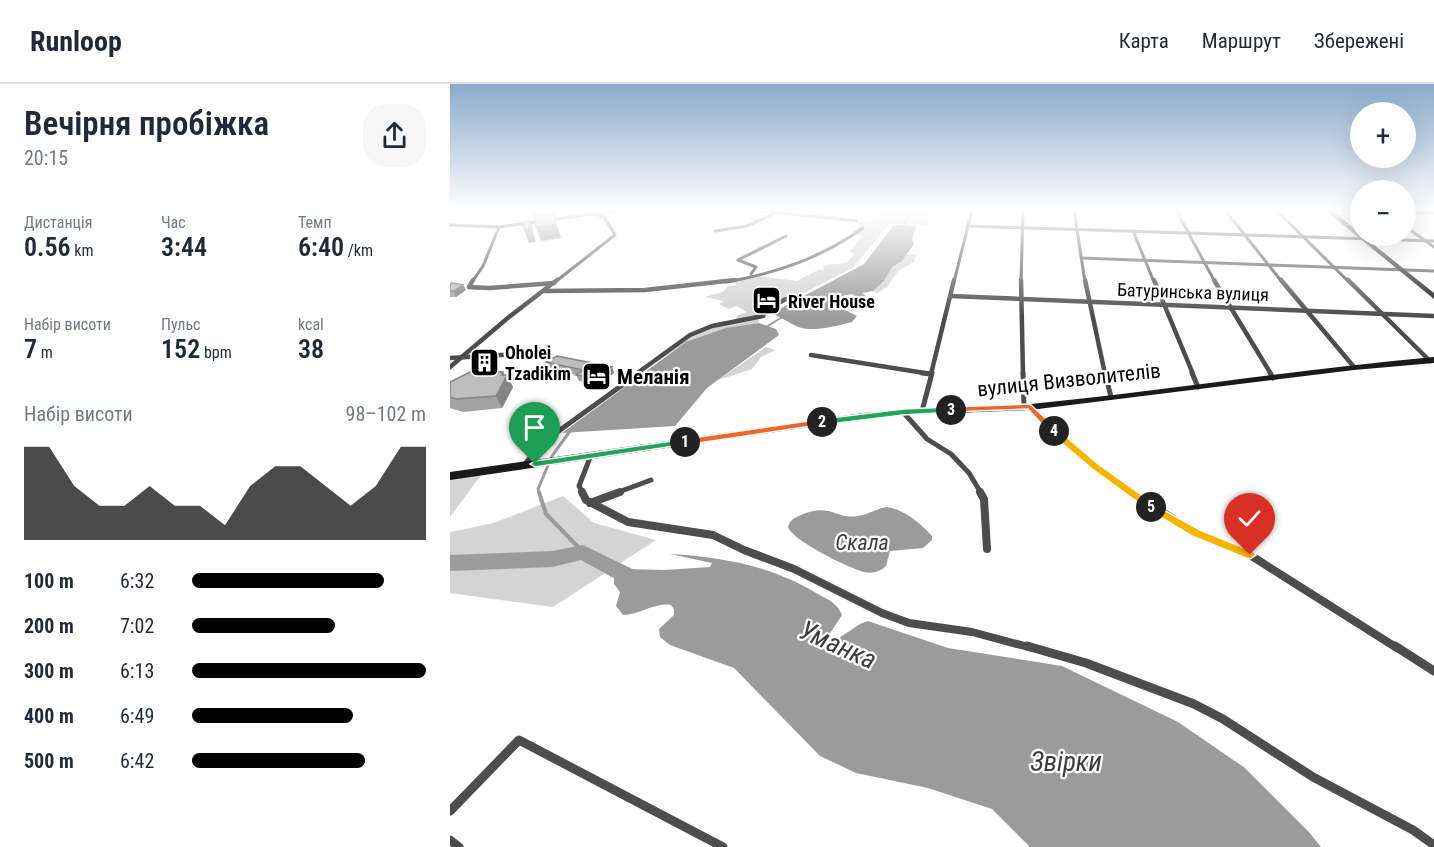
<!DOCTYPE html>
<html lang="uk">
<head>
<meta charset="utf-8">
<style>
	body { margin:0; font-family:"Roboto Condensed",sans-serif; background:#f6f6f7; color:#1f2937; height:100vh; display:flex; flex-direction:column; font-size:22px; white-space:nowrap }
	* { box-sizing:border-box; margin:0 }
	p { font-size:20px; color:#747a83 }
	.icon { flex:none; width:33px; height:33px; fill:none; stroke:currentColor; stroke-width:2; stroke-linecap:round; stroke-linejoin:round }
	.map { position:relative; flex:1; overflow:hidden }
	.side { display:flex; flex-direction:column; background:#fff; width:450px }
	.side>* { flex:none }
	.buttons { position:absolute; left:900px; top:18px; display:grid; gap:12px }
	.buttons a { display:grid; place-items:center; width:66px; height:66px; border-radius:50%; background:#fff; box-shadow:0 6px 24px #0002; font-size:30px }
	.pin { position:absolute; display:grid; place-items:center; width:51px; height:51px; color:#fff; margin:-62px -26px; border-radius:50% 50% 50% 0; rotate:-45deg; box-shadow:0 0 6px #0007 }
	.pin .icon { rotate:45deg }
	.km { position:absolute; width:30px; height:30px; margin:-15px; border-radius:50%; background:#222; color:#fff; font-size:16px; line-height:30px; text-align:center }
	.round { display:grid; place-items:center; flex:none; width:63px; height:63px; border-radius:24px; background:#f6f6f7 }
	.overview { display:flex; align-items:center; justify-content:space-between; height:102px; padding:0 24px }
	h1 { font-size:33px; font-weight:600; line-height:45px }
	.stats { display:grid; grid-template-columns:repeat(3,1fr); gap:9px; height:102px; padding:6px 24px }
	.stats div { display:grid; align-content:center }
	.stats b { font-size:26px; font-weight:600 }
	.stats small { font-size:16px; font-weight:400 }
	.stats p { font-size:16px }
	.chart { height:168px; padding:12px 24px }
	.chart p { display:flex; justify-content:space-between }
	.chart svg { width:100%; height:108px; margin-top:6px; fill:#000; opacity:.7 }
	ul { padding:0 24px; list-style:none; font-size:20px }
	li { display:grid; grid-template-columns:96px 72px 1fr; align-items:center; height:45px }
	li i { height:15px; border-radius:8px; background:#000 }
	header { display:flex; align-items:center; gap:36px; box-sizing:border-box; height:84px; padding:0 30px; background:#fff; border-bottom:2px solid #e0e1e3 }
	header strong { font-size:28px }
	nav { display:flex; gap:33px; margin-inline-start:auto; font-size:21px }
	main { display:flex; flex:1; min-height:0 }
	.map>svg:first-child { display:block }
</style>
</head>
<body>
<header>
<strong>Runloop</strong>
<nav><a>Карта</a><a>Маршрут</a><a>Збережені</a></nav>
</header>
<main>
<section class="side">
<div class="overview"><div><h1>Вечірня пробіжка</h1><p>20:15</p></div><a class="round"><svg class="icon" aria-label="share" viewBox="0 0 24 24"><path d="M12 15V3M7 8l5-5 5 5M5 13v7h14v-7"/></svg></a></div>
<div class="stats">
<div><p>Дистанція</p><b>0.56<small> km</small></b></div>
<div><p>Час</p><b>3:44</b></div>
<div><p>Темп</p><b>6:40<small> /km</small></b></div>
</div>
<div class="stats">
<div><p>Набір висоти</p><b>7<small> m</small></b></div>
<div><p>Пульс</p><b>152<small> bpm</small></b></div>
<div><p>kcal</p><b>38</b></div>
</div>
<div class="chart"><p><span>Набір висоти</span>98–102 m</p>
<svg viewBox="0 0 160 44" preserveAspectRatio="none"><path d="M0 44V6L10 6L20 22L30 30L40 30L50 22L60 30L70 30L80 38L90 22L100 14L110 14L120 22L130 30L140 22L150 6L160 6V44z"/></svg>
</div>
<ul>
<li><b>100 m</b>6:32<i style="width:82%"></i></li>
<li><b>200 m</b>7:02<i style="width:61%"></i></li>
<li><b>300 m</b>6:13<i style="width:100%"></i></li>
<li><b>400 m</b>6:49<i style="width:69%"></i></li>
<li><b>500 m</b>6:42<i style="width:74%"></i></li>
</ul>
</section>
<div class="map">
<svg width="984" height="763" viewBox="0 0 984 763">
	<rect width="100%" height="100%" fill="#fff"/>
	<!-- green -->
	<g fill="#d4d4d4">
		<path d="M414,126H486L476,141L439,140L403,184L314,229L308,235L309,239C266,246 243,253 207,278L203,277L247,247L285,238L287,232L297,228L287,222L279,225L269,220L274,217L255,213L273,208L278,202L286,201L285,197L309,192L347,197L368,186H375L373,183C387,176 394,186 404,170L401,167L402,165L413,152L404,151L410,138L424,137L421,136L424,131L414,132Z"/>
		<polygon points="466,170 464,178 448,187 437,203 427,209 423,207 434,197 442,183 451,178 455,171"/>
		<polygon points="316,263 326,266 311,273 302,285 268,296"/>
		<polygon points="31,391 0,433 0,393"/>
		<polygon points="113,412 144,439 206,456 103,523 0,509 0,448 44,439"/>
	</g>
	<!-- water -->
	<g fill="#9b9b9b">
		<path d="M444,141L466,142L462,156L464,160L451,178L442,183L434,197L423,207L412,209L416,212L409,215L402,210L392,212L387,222L407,232L402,238C385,242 360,250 344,241C336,237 330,233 322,229L414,180Z"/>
		<polygon points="309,239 326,245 329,251 257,304 225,342 112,349 236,258 276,244"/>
		<path d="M436,423C454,425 470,439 482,452V456L473,464L440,467L436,482C430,488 422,490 414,488C399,484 343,457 338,443C340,436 344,434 351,431C381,418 386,436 408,432C417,431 426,425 436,423Z"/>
		<path d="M220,470C273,473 322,482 368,510C379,516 387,519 392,531L373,560L377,562L410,540L418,537L498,564L612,582L728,638L795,684L859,748L871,763H580L542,725L478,704L406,689L370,672L284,584L220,561L210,553L209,545L224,531V525L221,521C204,518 190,531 173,531L166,522L170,508L164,500V494L176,485L215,486L260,483L262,479Z"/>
	</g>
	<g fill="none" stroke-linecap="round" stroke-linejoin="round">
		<!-- stream-far3 -->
		<g stroke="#9b9b9b" stroke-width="1.5">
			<polyline points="460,131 463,126"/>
			<polyline points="452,145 458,133"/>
		</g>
		<!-- stream-far2 -->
		<polyline stroke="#9b9b9b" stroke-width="2" points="316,243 334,232"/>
		<!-- stream-far1 -->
		<polyline stroke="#9b9b9b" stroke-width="3" points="89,409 88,405 102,372 120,347"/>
		<!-- stream -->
		<polyline stroke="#9b9b9b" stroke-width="4" points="89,408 96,430 133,468"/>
		<!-- river -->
		<polygon fill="#9b9b9b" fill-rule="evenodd" points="133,461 201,494 204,500 201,506 193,508 185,506 131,476 102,483 0,487 0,471 102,467"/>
		<!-- street-far4 -->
		<g stroke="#4d4d4d" stroke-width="3">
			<polyline points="306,126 406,137"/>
			<polyline points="624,126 635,198"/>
			<polyline points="726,126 765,198"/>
			<polyline points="775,126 832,198"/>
			<polyline points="826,126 899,198"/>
			<polyline points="886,126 910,127"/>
			<polyline points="956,128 984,129"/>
			<polyline points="0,141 49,143 172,126"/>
			<polyline points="517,142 984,157"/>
			<polyline points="956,143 984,163"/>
			<polyline points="265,147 297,142 327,128"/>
			<polyline points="683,147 704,198"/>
			<polyline points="631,174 984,187"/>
			<polyline points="301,190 306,183 288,176 336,152"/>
			<polyline points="22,198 33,182 49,143"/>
			<polyline points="105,198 165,151 154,133 134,126"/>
			<path d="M276,198C327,189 371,174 413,144"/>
			<polyline points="504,198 522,126"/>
			<polyline points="571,198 573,126"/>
		</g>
		<!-- street-far3 -->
		<g stroke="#4d4d4d" stroke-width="4.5">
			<polyline points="23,196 19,203 39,204 104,199"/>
			<polyline points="571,196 573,290"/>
			<polyline points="635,196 655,290"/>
			<polyline points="704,196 743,290"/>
			<polyline points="764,196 821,290"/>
			<polyline points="831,196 904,283"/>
			<polyline points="898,196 980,277"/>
			<polyline points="94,207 195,206 285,196"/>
			<polyline points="501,212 984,232"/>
			<polyline points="361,271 481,290"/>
			<polyline points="0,274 71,270"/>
			<polyline points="0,283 59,233 107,196"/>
			<polyline points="186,290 240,251 262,242 313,232 315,226 336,215"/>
			<polyline points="481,290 504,196"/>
		</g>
		<!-- street-far2 -->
		<g stroke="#4d4d4d" stroke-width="5">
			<polyline points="472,289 481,290"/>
			<polyline points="573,289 574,323"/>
			<polyline points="655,289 661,313"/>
			<polyline points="742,289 748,303"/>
			<polyline points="820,289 823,294"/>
			<path d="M580,323C608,358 647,384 682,409"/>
			<polyline points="472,327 482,289"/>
			<polyline points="453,328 477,355 501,370 519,389 531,409"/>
			<polyline points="74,381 92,359 189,289"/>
			<polyline points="133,409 129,402 141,371"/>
			<polyline points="166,409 201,396"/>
		</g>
		<!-- street-far1 -->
		<g stroke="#4d4d4d" stroke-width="8">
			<polyline points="132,408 136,416 178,438 263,451 294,466 344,485 432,529 459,539 522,548 582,564"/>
			<polyline points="530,408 534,415 537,465"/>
			<polyline points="680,408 746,449 800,471 947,564"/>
			<polyline points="140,419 170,408"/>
		</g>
		<!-- street -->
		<g stroke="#4d4d4d" stroke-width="9">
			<polyline points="577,562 636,579 744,620 773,635 863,693 963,746 984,761"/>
			<polyline points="945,562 984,587"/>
			<polyline points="0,727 69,656 273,763"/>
			<polyline points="0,756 9,763"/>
		</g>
		<!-- secondary -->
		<g fill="#1a1a1a" fill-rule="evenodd">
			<polygon points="875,126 881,126 910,149 910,152 913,152 984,209 984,215"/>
			<path d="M984,273V279L904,286L580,326L453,331L413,335L0,396V388L413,329C469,323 525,325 581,320C716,307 849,285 984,273Z"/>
		</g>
	</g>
	<!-- wall -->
	<g fill="#a3a3a3">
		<polygon points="0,200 13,201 16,206 6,213 0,213"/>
		<polygon points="96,278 162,283 164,289 148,300 129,297 126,291 98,284"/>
		<polygon points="53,288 63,303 52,324 13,328 0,324 0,298"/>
	</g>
	<!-- shaded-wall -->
	<g fill="#848484">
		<polygon points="103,130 111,154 91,157 86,143 100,141"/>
		<polygon points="80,137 86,158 79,159 74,145"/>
		<polygon points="13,201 16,206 6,213 4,207"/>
		<polygon points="162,283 164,289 148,300 146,294"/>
		<polygon points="53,288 56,294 57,291 63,303 52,324 46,312"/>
	</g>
	<!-- building -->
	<g fill="#bdbdbd" stroke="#848484" stroke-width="1.5">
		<polygon points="96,129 96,131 103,130 106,140 86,143 84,131"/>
		<polygon points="80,137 81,144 74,145 73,138"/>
		<polygon points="2,199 13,201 4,207 0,207 0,200"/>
		<polygon points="107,272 162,283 146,294 126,291 133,286 96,278"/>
		<polygon points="22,287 53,288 52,291 57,291 46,312 6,315 0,313 0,298"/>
	</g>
	<!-- sky -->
	<linearGradient id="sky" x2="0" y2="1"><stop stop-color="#89aac9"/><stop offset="0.54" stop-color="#fff"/><stop offset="1" stop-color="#fff" stop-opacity="0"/></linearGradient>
	<rect width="984" height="233" fill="url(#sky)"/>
	<!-- split-1 -->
	<polygon fill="#22a559" stroke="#fff" stroke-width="1.5" points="235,355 239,358 238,360 85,383 80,380 85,377"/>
	<!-- split-2 -->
	<polygon fill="#f0652b" stroke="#fff" stroke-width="1.5" points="372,335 375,336 375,340 235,361 230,358 235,355"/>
	<!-- split-3 -->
	<polygon fill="#22a559" stroke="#fff" stroke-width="1.5" points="501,323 504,324 504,328 453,331 372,341 368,338 372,335 453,325"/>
	<!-- split-4 -->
	<polygon fill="#f0652b" stroke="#fff" stroke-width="1.5" points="580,320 607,345 607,349 600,349 578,325 501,328 497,326 501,323"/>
	<!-- split-5 -->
	<polygon fill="#f5b400" stroke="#fff" stroke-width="1.5" points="600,345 607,345 648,380 704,420 704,425 697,425 641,384 600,349"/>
	<!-- split-6 -->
	<polygon fill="#f5b400" stroke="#fff" stroke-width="1.5" points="701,419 750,446 804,468 806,471 800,475 796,474 742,452 697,425 697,420"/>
	<!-- icons -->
	<defs>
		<symbol id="hotel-square" viewBox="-11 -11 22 22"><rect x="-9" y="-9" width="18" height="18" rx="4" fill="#000" stroke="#fff"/><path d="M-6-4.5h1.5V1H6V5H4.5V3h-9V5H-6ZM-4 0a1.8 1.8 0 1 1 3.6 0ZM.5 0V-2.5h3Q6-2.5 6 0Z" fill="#fff"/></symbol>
		<symbol id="building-square" viewBox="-11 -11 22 22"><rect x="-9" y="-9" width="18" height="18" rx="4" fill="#000" stroke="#fff"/><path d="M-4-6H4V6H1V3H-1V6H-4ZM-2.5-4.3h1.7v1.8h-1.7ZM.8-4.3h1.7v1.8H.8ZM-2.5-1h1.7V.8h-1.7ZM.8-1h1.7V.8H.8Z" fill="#fff"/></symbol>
	</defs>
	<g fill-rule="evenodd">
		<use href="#hotel-square" x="300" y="200" width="33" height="33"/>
		<use href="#building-square" x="18" y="262" width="33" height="33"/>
		<use href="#hotel-square" x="130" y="276" width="33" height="33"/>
	</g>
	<g text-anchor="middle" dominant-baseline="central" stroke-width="4.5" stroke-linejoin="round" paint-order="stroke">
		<!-- far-street labels -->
		<g font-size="18" fill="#000" stroke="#fff">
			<text transform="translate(743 208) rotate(2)">Батуринська вулиця</text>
		</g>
		<!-- far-poi labels -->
		<g font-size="18" font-weight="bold" fill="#000" stroke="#fff" text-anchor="start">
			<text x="338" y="217">River House</text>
			<text x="55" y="268">Oholei<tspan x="55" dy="21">Tzadikim</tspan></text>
		</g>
		<!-- poi labels -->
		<g font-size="21" font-weight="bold" fill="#000" stroke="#fff" text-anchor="start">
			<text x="167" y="293">Меланія</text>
		</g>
		<!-- street labels -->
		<g font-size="21" fill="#000" stroke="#fff">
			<text transform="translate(619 296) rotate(-6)">вулиця Визволителів</text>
		</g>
		<!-- water labels -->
		<g font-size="22" font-style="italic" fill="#3c3c3c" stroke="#fff">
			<text x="412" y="458">Скала</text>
		</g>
		<!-- near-water labels -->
		<g font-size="27" font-style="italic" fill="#3c3c3c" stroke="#fff">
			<text transform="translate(388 561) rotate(24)">Уманка</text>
			<text x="616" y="678">Звірки</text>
		</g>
	</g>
</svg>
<div class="buttons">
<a>+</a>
<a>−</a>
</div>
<div class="pin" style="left:85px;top:380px;background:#1e9e55"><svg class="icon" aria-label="arrive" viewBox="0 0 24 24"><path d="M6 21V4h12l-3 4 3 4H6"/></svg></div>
<div class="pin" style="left:800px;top:471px;background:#d93025"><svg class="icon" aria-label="check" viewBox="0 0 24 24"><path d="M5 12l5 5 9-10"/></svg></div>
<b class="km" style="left:235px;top:358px">1</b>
<b class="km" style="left:372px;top:338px">2</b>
<b class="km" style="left:501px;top:326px">3</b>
<b class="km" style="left:604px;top:347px">4</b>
<b class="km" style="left:701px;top:423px">5</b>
</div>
</main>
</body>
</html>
